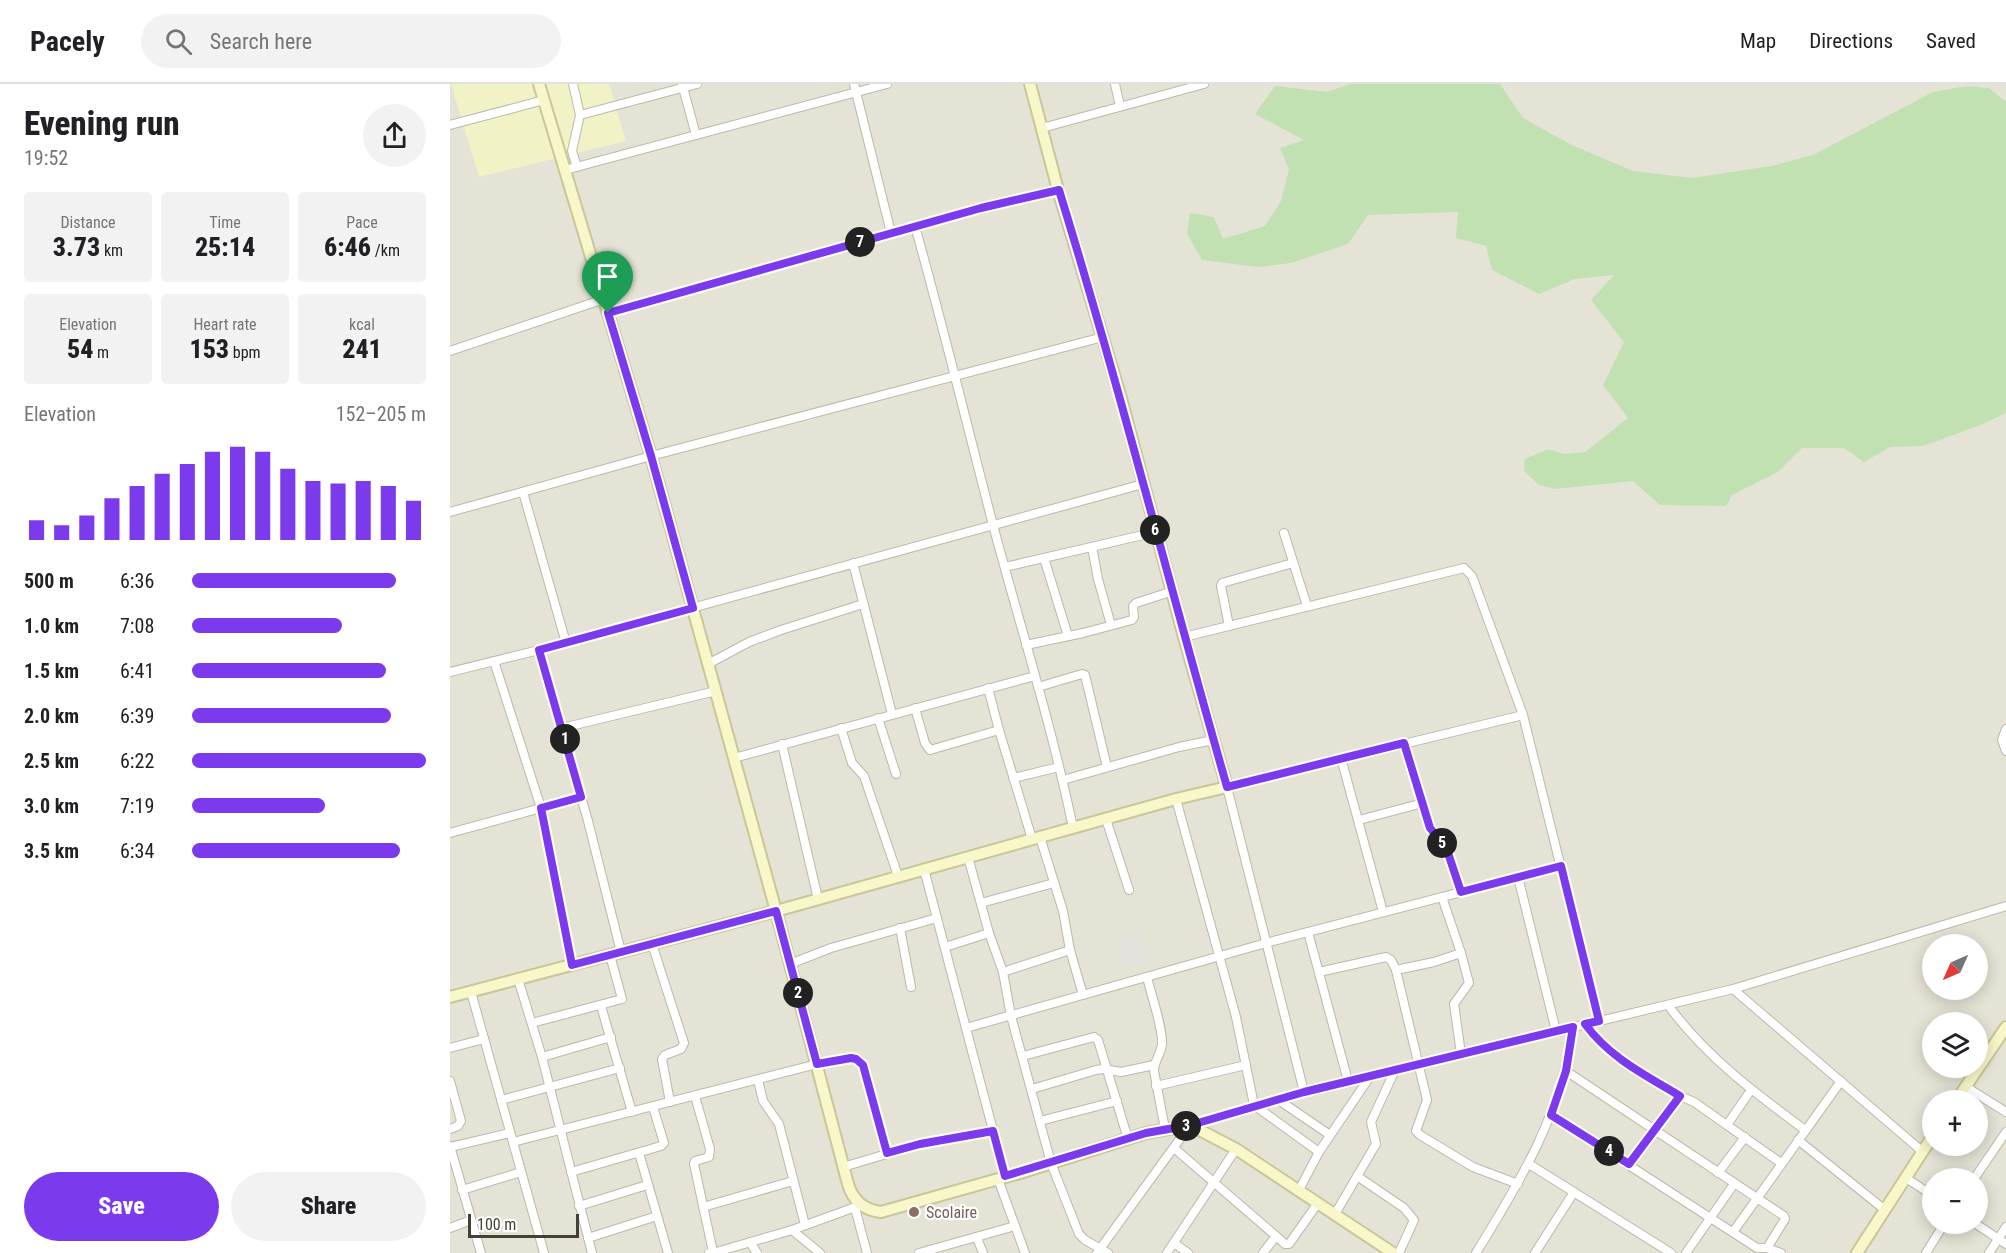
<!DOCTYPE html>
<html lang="en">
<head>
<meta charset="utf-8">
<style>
	body { margin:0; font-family:"Roboto Condensed",sans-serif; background:#f2f2f2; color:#202124; height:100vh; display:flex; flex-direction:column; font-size:22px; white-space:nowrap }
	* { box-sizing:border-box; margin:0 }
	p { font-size:20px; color:#757577 }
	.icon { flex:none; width:33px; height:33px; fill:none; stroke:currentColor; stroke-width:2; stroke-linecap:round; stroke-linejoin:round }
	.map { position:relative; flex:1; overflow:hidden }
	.drawer { display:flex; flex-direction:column; background:#fff; width:450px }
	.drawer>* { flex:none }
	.needle { width:39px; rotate:225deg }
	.fabs { position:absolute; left:1472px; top:850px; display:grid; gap:12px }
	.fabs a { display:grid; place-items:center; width:66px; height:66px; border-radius:50%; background:#fff; box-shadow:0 3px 15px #0003; font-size:30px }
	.scale { position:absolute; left:18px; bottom:15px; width:111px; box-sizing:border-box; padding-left:6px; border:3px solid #434136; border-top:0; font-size:16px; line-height:21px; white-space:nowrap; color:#434136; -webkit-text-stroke:4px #fff; paint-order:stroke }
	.pin { position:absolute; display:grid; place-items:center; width:51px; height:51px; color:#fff; margin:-62px -26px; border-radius:50% 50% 50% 0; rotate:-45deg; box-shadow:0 0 6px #0007 }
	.pin .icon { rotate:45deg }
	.km { position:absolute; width:30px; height:30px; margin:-15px; border-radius:50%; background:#222; color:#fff; font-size:16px; line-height:30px; text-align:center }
	.round { display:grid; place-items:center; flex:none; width:63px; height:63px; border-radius:32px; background:#f2f2f2 }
	.summary { display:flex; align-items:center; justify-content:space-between; height:102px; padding:0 24px }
	h1 { font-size:33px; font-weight:800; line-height:45px }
	.figures { display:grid; grid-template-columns:repeat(3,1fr); gap:9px; height:102px; padding:6px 24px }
	.figures div { display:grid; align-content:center; border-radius:6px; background:#f2f2f2; text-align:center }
	.figures b { font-size:26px; font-weight:800 }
	.figures small { font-size:16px; font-weight:400 }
	.figures p { font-size:16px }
	.chart { height:168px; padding:12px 24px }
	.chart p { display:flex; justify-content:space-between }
	.chart svg { width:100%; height:108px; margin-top:6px; stroke:#7c3aed; stroke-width:6 }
	.action { display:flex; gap:12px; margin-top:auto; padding:12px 24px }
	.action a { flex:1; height:69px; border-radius:36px; background:#7c3aed; color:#fff; font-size:24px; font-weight:800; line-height:69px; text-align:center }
	.action a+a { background:#f2f2f2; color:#202124 }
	ul { padding:0 24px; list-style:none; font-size:20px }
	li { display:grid; grid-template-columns:96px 72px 1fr; align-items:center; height:45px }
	li i { height:15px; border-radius:8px; background:#7c3aed }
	header { display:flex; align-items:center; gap:36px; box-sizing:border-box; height:84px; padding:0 30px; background:#fff; border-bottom:2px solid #e0e0e0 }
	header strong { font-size:28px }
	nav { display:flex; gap:33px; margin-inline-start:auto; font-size:21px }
	.search { width:420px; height:54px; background:#f2f2f2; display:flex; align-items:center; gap:15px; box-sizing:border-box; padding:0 21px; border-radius:33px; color:#757577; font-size:22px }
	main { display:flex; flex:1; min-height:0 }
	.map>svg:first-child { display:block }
</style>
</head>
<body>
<header>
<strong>Pacely</strong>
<div class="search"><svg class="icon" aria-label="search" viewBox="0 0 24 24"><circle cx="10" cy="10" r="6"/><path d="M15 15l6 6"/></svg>Search here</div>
<nav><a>Map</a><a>Directions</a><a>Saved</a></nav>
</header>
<main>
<section class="drawer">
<div class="summary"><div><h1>Evening run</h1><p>19:52</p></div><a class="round"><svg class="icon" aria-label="share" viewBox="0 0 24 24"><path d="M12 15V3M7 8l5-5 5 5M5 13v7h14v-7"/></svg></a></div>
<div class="figures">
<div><p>Distance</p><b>3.73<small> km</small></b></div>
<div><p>Time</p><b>25:14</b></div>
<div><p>Pace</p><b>6:46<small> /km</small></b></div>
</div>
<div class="figures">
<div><p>Elevation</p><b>54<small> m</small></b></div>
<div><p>Heart rate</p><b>153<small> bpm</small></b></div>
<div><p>kcal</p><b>241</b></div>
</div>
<div class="chart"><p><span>Elevation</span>152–205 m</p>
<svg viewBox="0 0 160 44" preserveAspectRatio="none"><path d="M5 44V36M15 44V38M25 44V34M35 44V27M45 44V22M55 44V17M65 44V13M75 44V8M85 44V6M95 44V8M105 44V15M115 44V20M125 44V21M135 44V20M145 44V22M155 44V28"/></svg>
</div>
<ul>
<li><b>500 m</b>6:36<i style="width:87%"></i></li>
<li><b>1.0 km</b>7:08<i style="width:64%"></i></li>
<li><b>1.5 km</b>6:41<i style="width:83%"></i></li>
<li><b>2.0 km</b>6:39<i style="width:85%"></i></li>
<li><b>2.5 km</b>6:22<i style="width:100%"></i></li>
<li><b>3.0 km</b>7:19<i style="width:57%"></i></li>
<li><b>3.5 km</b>6:34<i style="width:89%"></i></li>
</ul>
<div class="action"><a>Save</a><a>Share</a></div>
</section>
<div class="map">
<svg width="1556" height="1169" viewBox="0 0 1556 1169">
	<rect width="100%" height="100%" fill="#f1f0e6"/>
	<!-- residential -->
	<path fill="#e4e3d5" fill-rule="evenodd" d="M0,0H1556V1169H0ZM1482,861H1527V906H1482ZM1482,939H1527V984H1482ZM1482,1017H1527V1062H1482ZM1482,1095H1527V1140H1482Z"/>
	<!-- industrial -->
	<polygon fill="#e3e1db" points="690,850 698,878 676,886 668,857"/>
	<!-- green -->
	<polygon fill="#c2e1b3" points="900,0 1050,0 1073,34 1122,61 1183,87 1242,94 1321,82 1363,71 1483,8 1517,2 1539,4 1556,18 1556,329 1533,340 1473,362 1440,363 1414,378 1394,364 1352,364 1328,388 1282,411 1276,422 1210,421 1183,397 1105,405 1089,401 1074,387 1075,375 1098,365 1114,370 1135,368 1178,334 1153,301 1174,258 1141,216 1164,191 1125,195 1089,210 1042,186 1036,162 1006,154 1008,128 918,131 898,160 841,179 808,183 752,176 737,150 740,129 764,133 773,155 815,142 831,117 839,86 830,64 854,56 805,30 825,2 877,8"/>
	<!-- sand -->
	<polygon fill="#f1f2c5" points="1,0 159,0 176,57 29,93"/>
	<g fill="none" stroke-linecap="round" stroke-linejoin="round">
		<defs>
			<g id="street">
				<polyline points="123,0 130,31 122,67 127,83"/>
				<polyline points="232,0 246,51"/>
				<polyline points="404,0 441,149"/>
				<polyline points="665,0 670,22"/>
				<polyline points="130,31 247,0"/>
				<polyline points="0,41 94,16"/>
				<polyline points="592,44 754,0"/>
				<polyline points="115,86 437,0"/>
				<path d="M465,142C493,242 517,341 543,441C570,542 602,642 623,744"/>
				<polyline points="158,229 531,124 608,106"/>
				<polyline points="0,267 154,215"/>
				<polyline points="73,408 116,559"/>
				<polyline points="0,428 201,372 653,253"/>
				<polyline points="834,449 857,522"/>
				<polyline points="642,463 648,495 661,541"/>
				<polyline points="594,474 618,552"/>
				<polyline points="403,479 442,630"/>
				<polyline points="555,483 706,448"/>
				<polyline points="779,542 771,502 772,499 843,479"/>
				<polyline points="734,553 1014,484 1022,492 1073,631"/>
				<polyline points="576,561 633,549 682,536 684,533 683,522 686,519 723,507"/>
				<polyline points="89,566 138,737 171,868"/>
				<polyline points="44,577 91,724 122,881"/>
				<polyline points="258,580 299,558 331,546 413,520"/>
				<polyline points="0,588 89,566 693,400"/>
				<polyline points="588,603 632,590 635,591 657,683"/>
				<polyline points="538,604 549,646 582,755"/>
				<polyline points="465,624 475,659 480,666 549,646"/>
				<polyline points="428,634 446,690"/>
				<polyline points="112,644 266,607"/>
				<polyline points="391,644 402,679 414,692 448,792"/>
				<polyline points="1556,645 1552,656 1556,667"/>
				<polyline points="954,659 980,744 996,763 1011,808"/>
				<polyline points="332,660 368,815"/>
				<polyline points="284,674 585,592"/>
				<polyline points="891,674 933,828"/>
				<polyline points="563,694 609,683"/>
				<polyline points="613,696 729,663 763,656"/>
				<polyline points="726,715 786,933 804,1021 869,1068"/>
				<polyline points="656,735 679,806"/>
				<polyline points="909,736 973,719"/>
				<polyline points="0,749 131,713"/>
				<polyline points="590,753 613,827 620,866 633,911"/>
				<polyline points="518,773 539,849 553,888 561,932 601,1079 629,1150 635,1156 658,1169"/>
				<polyline points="474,785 555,1092"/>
				<polyline points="1068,793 1106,947"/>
				<polyline points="531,819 604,799"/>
				<polyline points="450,844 461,903"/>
				<polyline points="858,848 898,997"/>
				<polyline points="202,860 234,959 231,965 215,971 212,975 220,1018"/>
				<polyline points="495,863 539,849"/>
				<polyline points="1011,869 1019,899 1004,920 1011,970"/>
				<polyline points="340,880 381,864 487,834"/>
				<polyline points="946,886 984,878 1011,869 992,813"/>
				<polyline points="553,888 620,866"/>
				<polyline points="869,888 936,873 941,876 946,886 977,1016 966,1047 970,1051 1023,1083 1068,1100"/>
				<path d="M697,893C701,911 713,943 712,960C711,970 704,977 704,987L715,1045"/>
				<polyline points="68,895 92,973 142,1169"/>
				<polyline points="1283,905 1473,1068"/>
				<polyline points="21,908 94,1169"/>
				<path d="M1218,921C1255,972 1305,1009 1355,1046"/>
				<polyline points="151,922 182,1028"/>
				<polyline points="82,939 172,915 160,871"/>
				<path d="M1135,940C1161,974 1195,991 1230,1012"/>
				<polyline points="516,944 816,859 1111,782"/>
				<polyline points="0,964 34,955"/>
				<polyline points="573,972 644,953 648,956 678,1055"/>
				<polyline points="92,973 161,953"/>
				<polyline points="1116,987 1334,1132 1335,1135 1317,1164"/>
				<polyline points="308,996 313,1017 329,1040 355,1141"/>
				<polyline points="0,997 11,1037 8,1042 0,1045"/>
				<polyline points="706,1002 796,981"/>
				<polyline points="1516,1003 1556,1028"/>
				<polyline points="582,1005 646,986 653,985 671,988 704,981"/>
				<polyline points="854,1008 777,703 1073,631 1149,937"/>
				<polyline points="245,1012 260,1065 259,1073 245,1077 244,1080 263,1168 259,1169"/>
				<polyline points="827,1015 880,1051"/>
				<polyline points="51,1016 170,984"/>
				<polyline points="1101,1031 1307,1164 1317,1164 1331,1169"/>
				<polyline points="590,1037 667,1017"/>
				<polyline points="1277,1041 1301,1006"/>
				<polyline points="1348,1056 1435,1126"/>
				<polyline points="63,1058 367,980 401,974 406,975 413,981 437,1069"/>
				<polyline points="0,1062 31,1169"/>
				<polyline points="0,1063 60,1049"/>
				<polyline points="724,1064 826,1152"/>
				<polyline points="189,1069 218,1169"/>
				<polyline points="1079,1080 1221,1169"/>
				<polyline points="1179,1080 1230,1012 1244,1018 1331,1079"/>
				<polyline points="393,1083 470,1060 543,1047"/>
				<polyline points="121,1088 211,1062 214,1059 203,1023"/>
				<polyline points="1268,1089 1295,1053"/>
				<polyline points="907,1092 954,1124 964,1136 949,1169"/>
				<polyline points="1456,1094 1482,1111"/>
				<polyline points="548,1095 575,1169"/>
				<polyline points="1524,1095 1556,1048"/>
				<polyline points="12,1106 71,1088"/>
				<polyline points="849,1106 869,1068 921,991"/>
				<polyline points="129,1122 197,1101"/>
				<polyline points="253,1123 343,1097"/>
				<polyline points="405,1124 417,1169"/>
				<polyline points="885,1130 926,1060 921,1038 945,986"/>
				<polyline points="1526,1140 1556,1160"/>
				<polyline points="0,1144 21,1136"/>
				<polyline points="342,1146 370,1169"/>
				<polyline points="1283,1148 1391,997"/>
				<polyline points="138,1154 207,1132"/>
				<polyline points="527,1154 533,1169"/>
				<polyline points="300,1158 307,1169"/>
				<polyline points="724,1159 738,1169"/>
				<polyline points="263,1169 342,1146 411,1121"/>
				<polyline points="469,1169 565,1142"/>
				<polyline points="647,1169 740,1041 854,1008 1283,905 1556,822"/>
				<polyline points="717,1169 786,1065"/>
				<polyline points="813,1169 826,1152 835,1160 839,1160 868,1119"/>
				<path d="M1026,1169C1070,1098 1113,1027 1123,943"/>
				<polyline points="1085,1169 1124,1108"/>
				<polyline points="1236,1169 1284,1100"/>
				<polyline points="1476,1169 1494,1140"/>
				<polyline points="1539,1169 1556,1143"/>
			</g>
			<g id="secondary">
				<path d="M89,0L201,372L326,827L398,1100C403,1117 414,1126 431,1128L570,1089L696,1049L740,1041L786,1065L943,1169"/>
				<polyline points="0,913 326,827 726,715 777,703 734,553 671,314 608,106 580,0"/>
				<polyline points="1506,1017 1556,943"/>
				<polyline points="1407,1169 1482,1053"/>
			</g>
		</defs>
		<!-- street casing -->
		<use href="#street" stroke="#bbb9aa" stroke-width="10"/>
		<!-- secondary casing -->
		<use href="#secondary" stroke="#c9c798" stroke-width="14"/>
		<!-- street -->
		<use href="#street" stroke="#fff" stroke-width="8"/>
		<!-- secondary -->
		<use href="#secondary" stroke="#f8f7c9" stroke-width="10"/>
	</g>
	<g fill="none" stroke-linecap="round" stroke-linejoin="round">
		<defs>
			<path id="route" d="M609,106C670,304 720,504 777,703L954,659L980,744L996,763L1011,808L1111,782L1149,937L1135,940C1160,974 1195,991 1230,1012L1179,1080L1101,1031L1116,987L1123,943L854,1008L741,1041L696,1049L555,1092L543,1047L470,1060L437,1069L413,981L406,975L401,974L367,980L326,827L122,881L91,724L131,713L89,566L243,524L201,372L158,229L531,124Z"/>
		</defs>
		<!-- route casing -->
		<use href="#route" stroke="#fff" stroke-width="12"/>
		<!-- route -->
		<use href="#route" stroke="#7c3aed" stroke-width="8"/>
	</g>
	<!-- markers -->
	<circle fill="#8d6e63" stroke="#fff" stroke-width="2" cx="464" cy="1128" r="6"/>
	<g text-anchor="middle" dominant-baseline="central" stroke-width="4.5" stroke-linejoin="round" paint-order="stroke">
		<!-- education labels -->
		<g font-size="16" fill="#785e54" stroke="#fff" text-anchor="start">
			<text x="476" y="1128">Scolaire</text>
		</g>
	</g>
</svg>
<div class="fabs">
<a><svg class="needle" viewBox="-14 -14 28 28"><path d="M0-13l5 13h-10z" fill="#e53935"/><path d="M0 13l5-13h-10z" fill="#757577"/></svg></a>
<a><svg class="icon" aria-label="layers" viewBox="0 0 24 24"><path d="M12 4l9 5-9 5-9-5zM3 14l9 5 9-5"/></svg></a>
<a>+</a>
<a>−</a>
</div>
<div class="scale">100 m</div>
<div class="pin" style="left:158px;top:229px;background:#1e9e55"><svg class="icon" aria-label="arrive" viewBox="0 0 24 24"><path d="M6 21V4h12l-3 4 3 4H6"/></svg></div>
<b class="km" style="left:115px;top:655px">1</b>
<b class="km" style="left:348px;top:909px">2</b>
<b class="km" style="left:736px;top:1042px">3</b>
<b class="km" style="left:1159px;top:1067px">4</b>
<b class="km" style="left:992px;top:759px">5</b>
<b class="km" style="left:705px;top:446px">6</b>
<b class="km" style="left:410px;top:158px">7</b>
</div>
</main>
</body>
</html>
